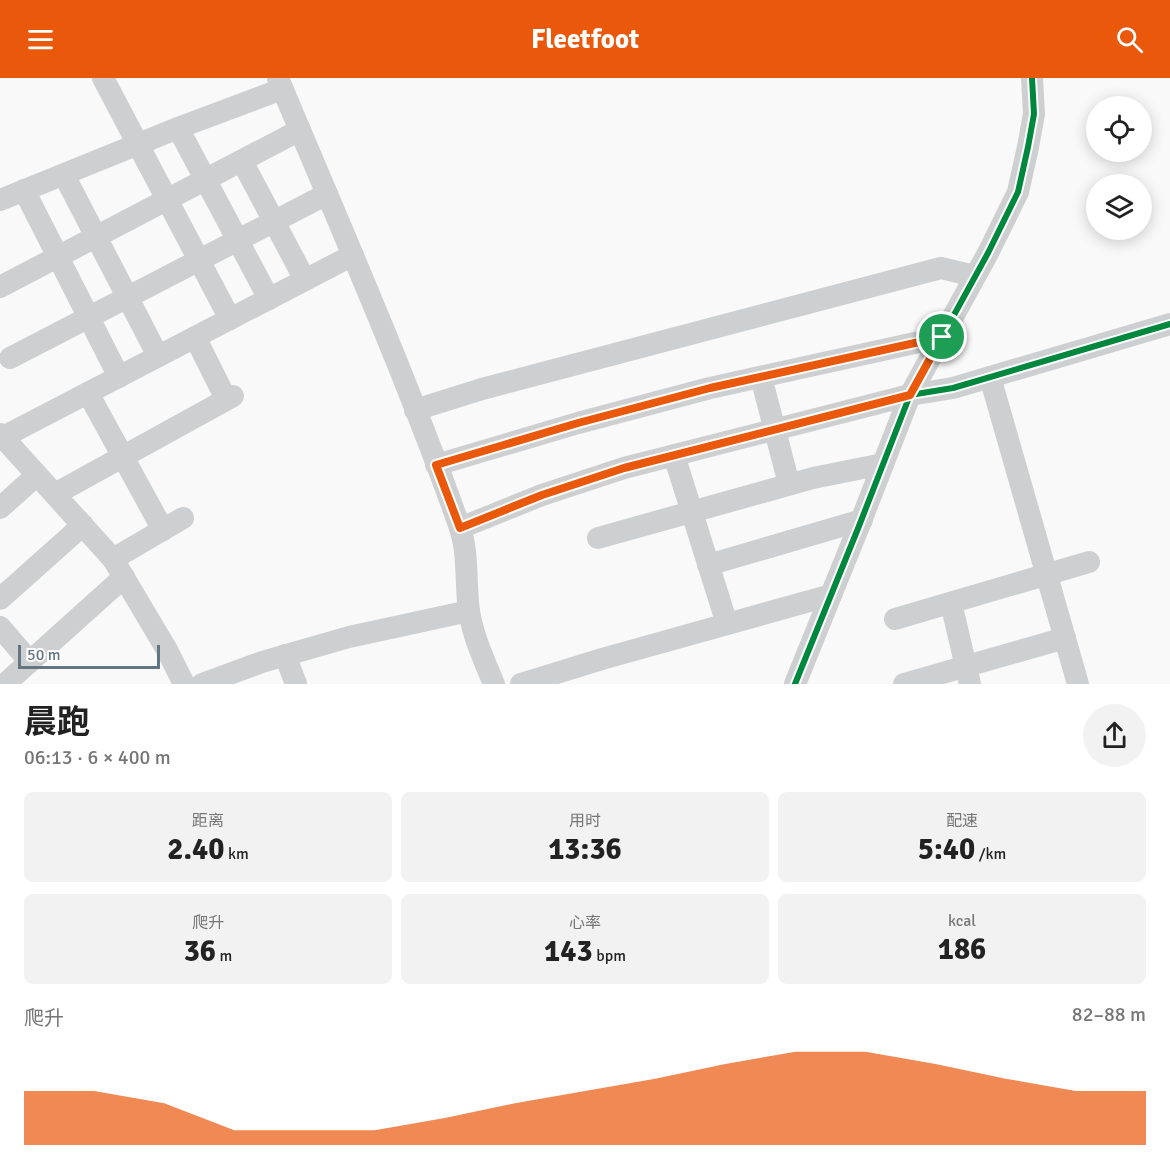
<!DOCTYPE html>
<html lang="zh">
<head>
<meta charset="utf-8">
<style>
	body { margin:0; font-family:Signika,"Noto Sans SC",sans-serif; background:#f2f2f2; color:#222; height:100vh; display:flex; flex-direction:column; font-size:22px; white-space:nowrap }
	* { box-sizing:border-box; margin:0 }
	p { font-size:20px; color:#767676 }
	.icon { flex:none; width:33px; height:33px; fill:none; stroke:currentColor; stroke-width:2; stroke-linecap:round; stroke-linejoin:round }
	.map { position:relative; height:606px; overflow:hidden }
	.details { display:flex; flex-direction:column; background:#fff; flex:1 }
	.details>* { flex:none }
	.tools { position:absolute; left:1086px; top:18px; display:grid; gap:12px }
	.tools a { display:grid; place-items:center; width:66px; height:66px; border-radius:50%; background:#fff; box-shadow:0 3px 15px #0003; font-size:30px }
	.scale { position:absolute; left:18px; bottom:15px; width:142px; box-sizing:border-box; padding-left:6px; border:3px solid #657683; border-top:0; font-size:16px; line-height:21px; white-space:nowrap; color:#657683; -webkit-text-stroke:4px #fff; paint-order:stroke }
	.pin { position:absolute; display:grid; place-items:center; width:51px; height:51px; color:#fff; margin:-26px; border:3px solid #fff; border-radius:50%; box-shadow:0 2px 6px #0007 }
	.round { display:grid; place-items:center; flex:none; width:63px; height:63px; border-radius:32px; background:#f2f2f2 }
	.head { display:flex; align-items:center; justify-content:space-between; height:102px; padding:0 24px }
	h1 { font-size:33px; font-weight:700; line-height:45px }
	.figures { display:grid; grid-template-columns:repeat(3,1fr); gap:9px; height:102px; padding:6px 24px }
	.figures div { display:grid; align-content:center; border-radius:9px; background:#f2f2f2; text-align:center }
	.figures b { font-size:30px; font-weight:700 }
	.figures small { font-size:16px; font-weight:400 }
	.figures p { font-size:16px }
	.chart { height:168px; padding:12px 24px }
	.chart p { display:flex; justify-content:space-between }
	.chart svg { width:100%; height:108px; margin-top:6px; fill:#ea580c; opacity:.7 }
	header { display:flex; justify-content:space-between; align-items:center; height:78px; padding:0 24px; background:#ea580c; color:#fff; font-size:27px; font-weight:700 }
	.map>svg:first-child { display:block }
</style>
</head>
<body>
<header><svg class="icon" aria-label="menu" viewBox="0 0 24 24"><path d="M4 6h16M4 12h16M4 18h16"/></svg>Fleetfoot<svg class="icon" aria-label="search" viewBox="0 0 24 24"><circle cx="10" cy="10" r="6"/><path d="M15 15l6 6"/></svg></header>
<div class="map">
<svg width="1170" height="606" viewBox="0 0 1170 606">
	<rect width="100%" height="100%" fill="#f9f9f9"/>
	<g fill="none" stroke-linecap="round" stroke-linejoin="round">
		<!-- minor -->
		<g stroke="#cecfd0" stroke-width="22">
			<polyline points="103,0 230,241"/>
			<path d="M278,0C340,148 405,295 459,447C469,475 465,504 469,533C473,558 484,582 494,606"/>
			<polyline points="178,50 269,221"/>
			<polyline points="242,83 305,202"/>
			<polyline points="64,97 158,278"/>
			<polyline points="24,112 119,299"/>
			<polyline points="0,122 178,50 282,11"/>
			<polyline points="0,209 300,52"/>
			<polyline points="195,259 226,321"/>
			<polyline points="10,280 327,116"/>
			<polyline points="761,299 789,406"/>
			<polyline points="990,299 1078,606"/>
			<polyline points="88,315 163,452"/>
			<polyline points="415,332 482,311 941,190 975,198"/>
			<polyline points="0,356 113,481 167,572 184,606"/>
			<polyline points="3,359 353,177"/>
			<polyline points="674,377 727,546"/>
			<polyline points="436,387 578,345 710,310 942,259"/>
			<polyline points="55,416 233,318"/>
			<polyline points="0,430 37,397"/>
			<polyline points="460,450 542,417 624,390 910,317 953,310 1170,246"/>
			<polyline points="598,460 813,400 883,386"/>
			<polyline points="113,481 183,440"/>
			<polyline points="708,487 862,442"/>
			<polyline points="0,521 83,447"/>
			<polyline points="951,525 970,606"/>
			<polyline points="895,541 1089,484"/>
			<polyline points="0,549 30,584"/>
			<polyline points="285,577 296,606"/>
			<polyline points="5,606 124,499"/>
			<polyline points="202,606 262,584 349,559 469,533"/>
			<polyline points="521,606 602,581 831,517"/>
			<polyline points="795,606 859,448 910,317 988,175 1018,114 1028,69 1034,36 1032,0"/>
			<polyline points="904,606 1065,560"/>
		</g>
		<defs>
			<g id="cycleway">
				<polyline points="460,450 542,417 624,390 910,317 953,310 1170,246"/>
				<polyline points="795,606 859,448 910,317 988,175 1018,114 1028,69 1034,36 1032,0"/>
			</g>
		</defs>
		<!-- cycleway casing -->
		<use href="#cycleway" stroke="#fff" stroke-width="10"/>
		<!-- cycleway -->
		<use href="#cycleway" stroke="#00873e" stroke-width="6"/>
	</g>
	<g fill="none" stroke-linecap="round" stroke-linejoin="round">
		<defs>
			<polygon id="route" points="942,259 910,317 624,390 542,417 460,450 436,387 578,345 710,310"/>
		</defs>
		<!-- route casing -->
		<use href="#route" stroke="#fff" stroke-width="12"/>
		<!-- route -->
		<use href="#route" stroke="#ea580c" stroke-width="8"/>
	</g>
</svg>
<div class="tools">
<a><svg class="icon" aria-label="locate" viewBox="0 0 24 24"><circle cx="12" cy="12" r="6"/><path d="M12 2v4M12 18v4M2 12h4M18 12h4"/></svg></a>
<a><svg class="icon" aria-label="layers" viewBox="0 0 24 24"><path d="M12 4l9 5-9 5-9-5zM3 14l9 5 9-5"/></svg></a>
</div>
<div class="scale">50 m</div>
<div class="pin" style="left:942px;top:259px;background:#1e9e55"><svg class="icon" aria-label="arrive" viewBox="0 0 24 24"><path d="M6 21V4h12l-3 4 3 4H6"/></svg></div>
</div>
<section class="details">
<div class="head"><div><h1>晨跑</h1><p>06:13 · 6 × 400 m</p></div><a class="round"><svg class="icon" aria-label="share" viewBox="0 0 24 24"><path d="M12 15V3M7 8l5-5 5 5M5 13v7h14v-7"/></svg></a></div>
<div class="figures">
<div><p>距离</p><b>2.40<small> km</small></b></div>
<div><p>用时</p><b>13:36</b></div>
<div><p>配速</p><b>5:40<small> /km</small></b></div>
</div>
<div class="figures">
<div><p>爬升</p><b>36<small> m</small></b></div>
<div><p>心率</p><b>143<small> bpm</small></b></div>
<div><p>kcal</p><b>186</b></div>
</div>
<div class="chart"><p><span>爬升</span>82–88 m</p>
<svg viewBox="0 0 160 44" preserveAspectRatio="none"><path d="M0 44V22L10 22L20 27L30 38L40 38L50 38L60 33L70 27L80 22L90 17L100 11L110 6L120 6L130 11L140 17L150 22L160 22V44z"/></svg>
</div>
</section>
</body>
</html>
